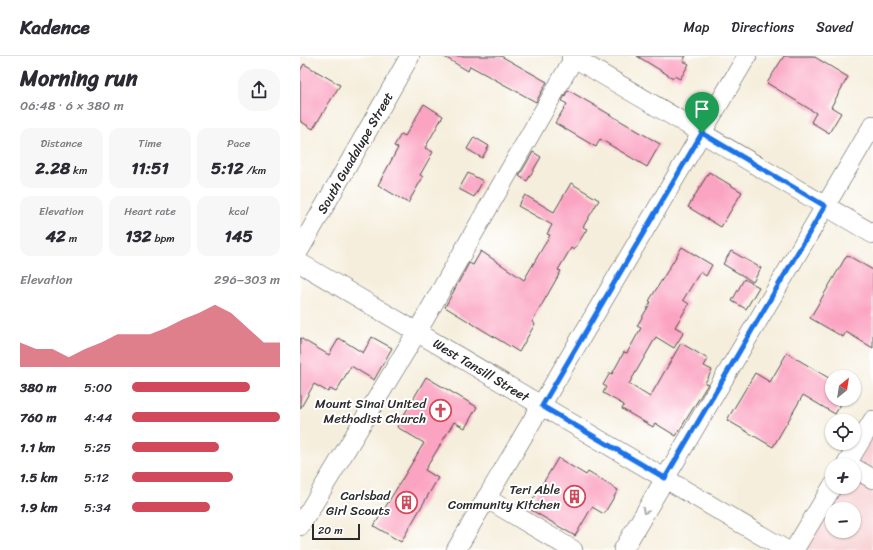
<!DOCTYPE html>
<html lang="en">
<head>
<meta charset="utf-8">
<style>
	body { margin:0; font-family:Sriracha,sans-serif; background:#f7f7f7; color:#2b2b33; height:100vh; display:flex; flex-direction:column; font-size:15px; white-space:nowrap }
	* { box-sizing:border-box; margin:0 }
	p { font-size:13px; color:#7c7c81 }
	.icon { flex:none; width:22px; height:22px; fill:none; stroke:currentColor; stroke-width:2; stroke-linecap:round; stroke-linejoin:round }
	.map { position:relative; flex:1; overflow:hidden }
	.sheet { display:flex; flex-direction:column; background:#fff; width:300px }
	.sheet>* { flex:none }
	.needle { width:26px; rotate:30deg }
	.tools { position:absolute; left:525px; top:314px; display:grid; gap:8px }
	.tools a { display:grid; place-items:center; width:36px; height:36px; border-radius:50%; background:#fff; box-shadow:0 1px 3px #0004; font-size:20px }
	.scale { position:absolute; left:12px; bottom:10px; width:48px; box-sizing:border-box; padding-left:4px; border:2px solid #2b2b2b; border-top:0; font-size:11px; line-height:14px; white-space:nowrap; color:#2b2b2b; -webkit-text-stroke:3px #fff; paint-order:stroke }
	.pin { position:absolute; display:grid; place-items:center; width:34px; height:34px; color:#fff; margin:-41px -17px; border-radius:50% 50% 50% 0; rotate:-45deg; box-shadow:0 0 4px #0007 }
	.pin .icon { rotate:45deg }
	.round { display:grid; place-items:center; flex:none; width:42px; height:42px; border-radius:16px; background:#f7f7f7 }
	.headline { display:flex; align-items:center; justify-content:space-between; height:68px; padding:0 20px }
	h1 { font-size:22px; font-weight:700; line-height:30px }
	.figures { display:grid; grid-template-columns:repeat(3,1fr); gap:6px; height:68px; padding:4px 20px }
	.figures div { display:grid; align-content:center; border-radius:10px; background:#f7f7f7; text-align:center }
	.figures b { font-size:17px; font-weight:700 }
	.figures small { font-size:11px; font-weight:400 }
	.figures p { font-size:11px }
	.chart { height:112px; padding:8px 20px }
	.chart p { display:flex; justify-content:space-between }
	.chart svg { width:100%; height:72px; margin-top:4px; fill:#d1495b; opacity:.7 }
	ul { padding:0 20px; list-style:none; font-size:13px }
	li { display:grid; grid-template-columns:64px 48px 1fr; align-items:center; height:30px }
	li i { height:10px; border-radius:5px; background:#d1495b }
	header { display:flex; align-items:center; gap:24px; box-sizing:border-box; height:56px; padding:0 20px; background:#fff; border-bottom:1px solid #e1e1e2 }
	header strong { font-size:19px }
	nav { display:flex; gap:22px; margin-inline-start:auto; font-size:14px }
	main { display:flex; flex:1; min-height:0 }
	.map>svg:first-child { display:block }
</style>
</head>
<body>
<header>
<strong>Kadence</strong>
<nav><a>Map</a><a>Directions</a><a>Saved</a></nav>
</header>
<main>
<section class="sheet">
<div class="headline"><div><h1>Morning run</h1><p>06:48 · 6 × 380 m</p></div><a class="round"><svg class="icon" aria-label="share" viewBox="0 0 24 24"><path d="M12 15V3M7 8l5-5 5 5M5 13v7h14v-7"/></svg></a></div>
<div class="figures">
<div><p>Distance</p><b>2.28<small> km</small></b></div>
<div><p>Time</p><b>11:51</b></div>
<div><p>Pace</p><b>5:12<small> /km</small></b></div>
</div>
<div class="figures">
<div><p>Elevation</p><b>42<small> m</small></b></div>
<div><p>Heart rate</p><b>132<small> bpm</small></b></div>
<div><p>kcal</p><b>145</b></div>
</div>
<div class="chart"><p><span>Elevation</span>296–303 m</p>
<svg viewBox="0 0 160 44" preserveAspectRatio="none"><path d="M0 44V29L10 33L20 33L30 38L40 33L50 29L60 24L70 24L80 24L90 20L100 15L110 11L120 6L130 11L140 20L150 29L160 29V44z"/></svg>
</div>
<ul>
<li><b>380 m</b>5:00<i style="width:80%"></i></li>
<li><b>760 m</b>4:44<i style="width:100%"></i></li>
<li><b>1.1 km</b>5:25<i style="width:59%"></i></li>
<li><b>1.5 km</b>5:12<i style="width:68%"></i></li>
<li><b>1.9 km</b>5:34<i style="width:53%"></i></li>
</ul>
</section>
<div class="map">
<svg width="573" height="494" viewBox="0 0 573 494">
	<rect width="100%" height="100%" fill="#fff"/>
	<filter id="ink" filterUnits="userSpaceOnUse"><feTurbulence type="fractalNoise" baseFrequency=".025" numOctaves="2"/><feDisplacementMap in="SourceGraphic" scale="8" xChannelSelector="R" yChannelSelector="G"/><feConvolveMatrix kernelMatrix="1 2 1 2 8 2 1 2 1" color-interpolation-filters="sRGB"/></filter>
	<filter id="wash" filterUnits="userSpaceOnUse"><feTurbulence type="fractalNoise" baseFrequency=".012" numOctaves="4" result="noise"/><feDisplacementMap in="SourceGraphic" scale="16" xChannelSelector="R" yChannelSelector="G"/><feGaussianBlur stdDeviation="0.9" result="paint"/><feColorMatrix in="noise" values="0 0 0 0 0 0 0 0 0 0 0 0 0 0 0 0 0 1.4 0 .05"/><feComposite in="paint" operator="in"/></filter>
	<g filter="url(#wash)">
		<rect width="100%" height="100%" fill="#f5eedc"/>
		<!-- built -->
		<path fill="#f7cfd1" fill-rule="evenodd" d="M573,364V494H494L532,431H554V409ZM532,453H554V475H532Z"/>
		<g id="blocks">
			<!-- building -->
			<g fill="#fba4c2">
				<polygon points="143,0 201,0 247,26 236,46 170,10 168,15"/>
				<polygon points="337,0 386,0 383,5 389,8 380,23 374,20 373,22"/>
				<polygon points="484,0 513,0 548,21 531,51 541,57 529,77 511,66 516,57 467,27"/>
				<polygon points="4,8 40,29 13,73 0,65 0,15"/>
				<polygon points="268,34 360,88 347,111 300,83 296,91 255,67 267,48 262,45"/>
				<polygon points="124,48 143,60 125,92 133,96 120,119 123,121 108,147 78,129 98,92 94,90 101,78 105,80"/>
				<polygon points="174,81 189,90 182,102 167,93"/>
				<polygon points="233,96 241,101 227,125 219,120"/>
				<polygon points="409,116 442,136 421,171 388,151"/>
				<polygon points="168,117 183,125 174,141 159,133"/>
				<polygon points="271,127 299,144 283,171 287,173 274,194 271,192 258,214 261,215 232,266 235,268 219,296 145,251 169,207 173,209 181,195 224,224 250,179 247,178 252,169 218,150 225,139 254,156"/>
				<polygon points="382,191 412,209 406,220 400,216 383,244 389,248 375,271 384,276 374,292 356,281 329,328 350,341 381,287 408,303 404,310 412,314 405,327 408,328 376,380 355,367 353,371 322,353 324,349 303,337 306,331 303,329 310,317 312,318 324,296 327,297 341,272 337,270 351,246 349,245"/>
				<polygon points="431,195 461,212 453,226 423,208"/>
				<polygon points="547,199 573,214 573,292 546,276 543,281 510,262"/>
				<polygon points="444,223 459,231 446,253 432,245"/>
				<polygon points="72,281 92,292 74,324 51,310 36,336 30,333 28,336 14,328 0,353 0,282 29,299 39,282 63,297"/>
				<polygon points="487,297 532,324 532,343 544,343 535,358 503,339 473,391 427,364 455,317 470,326"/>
				<polygon points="126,321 177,351 165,372 154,366 125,414 138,422 101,486 74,470 124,387 97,371"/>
				<polygon points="258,402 286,419 288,416 318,434 304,458 292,451 275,480 228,452"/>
			</g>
		</g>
	</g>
	<g filter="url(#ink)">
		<use href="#blocks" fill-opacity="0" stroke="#494846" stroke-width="1"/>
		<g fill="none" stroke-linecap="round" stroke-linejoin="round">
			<defs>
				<g id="minor">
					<polyline points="271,0 573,178"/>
					<polyline points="0,193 110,0"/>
					<polyline points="0,207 486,494"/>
					<polyline points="546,409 573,364"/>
					<polyline points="554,412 573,423"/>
					<polyline points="186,442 273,494"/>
					<polyline points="0,470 117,276 275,0"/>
					<polyline points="156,494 447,0"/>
					<polyline points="323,494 573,69"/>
					<polyline points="494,494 532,431"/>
				</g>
			</defs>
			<!-- minor casing -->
			<use href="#minor" stroke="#494846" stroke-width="20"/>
			<!-- minor -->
			<use href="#minor" stroke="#fff" stroke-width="19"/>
		</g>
		<!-- one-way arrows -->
		<defs><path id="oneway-chevron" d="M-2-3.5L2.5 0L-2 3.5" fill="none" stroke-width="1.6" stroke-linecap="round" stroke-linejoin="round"/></defs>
		<use stroke="#a0a0a0" href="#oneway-chevron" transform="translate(345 455) rotate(120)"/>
	</g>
	<g fill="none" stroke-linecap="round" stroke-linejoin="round" filter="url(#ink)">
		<defs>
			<polygon id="route" points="402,77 525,150 365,422 242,350"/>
		</defs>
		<!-- route casing -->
		<use href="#route" stroke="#fff" stroke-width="8"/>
		<!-- route -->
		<use href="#route" stroke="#1a73e8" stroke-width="5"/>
	</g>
	<!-- icons -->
	<defs>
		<symbol id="church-ring" viewBox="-11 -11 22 22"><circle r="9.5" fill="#fff" stroke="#d1495b" stroke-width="1.5"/><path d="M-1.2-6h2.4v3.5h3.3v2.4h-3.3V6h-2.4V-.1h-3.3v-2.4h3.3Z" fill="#d1495b"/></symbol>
		<symbol id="building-ring" viewBox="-11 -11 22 22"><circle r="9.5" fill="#fff" stroke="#d1495b" stroke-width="1.5"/><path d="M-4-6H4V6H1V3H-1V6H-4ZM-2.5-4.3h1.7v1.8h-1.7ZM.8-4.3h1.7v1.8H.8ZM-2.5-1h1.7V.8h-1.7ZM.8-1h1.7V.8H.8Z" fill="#d1495b"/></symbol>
	</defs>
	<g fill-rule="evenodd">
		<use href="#church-ring" x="128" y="342" width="25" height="25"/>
		<use href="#building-ring" x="262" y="428" width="25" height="25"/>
		<use href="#building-ring" x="94" y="434" width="25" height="25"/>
	</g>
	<g text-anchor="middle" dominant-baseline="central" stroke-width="4" stroke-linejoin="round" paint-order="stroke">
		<!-- street labels -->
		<g font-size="13" fill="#2b2b2b" stroke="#fff">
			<text transform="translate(55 97) rotate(-60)">South Guadalupe Street</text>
			<text transform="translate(181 314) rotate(31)">West Tansill Street</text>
		</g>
		<!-- poi labels -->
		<g font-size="13" fill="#2b2b2b" stroke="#fff" text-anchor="end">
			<text x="126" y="347">Mount Sinai United<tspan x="126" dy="15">Methodist Church</tspan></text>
			<text x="260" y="433">Teri Able<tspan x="260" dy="15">Community Kitchen</tspan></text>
			<text x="90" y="439">Carlsbad<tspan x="90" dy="15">Girl Scouts</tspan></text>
		</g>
	</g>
</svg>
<div class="tools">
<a><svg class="needle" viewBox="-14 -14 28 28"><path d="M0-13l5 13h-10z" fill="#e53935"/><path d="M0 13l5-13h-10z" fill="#7c7c81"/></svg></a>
<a><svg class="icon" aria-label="locate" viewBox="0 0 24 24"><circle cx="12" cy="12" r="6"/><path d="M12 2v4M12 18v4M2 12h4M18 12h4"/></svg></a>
<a>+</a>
<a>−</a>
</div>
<div class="scale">20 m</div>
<div class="pin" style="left:402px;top:77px;background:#1e9e55"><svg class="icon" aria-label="arrive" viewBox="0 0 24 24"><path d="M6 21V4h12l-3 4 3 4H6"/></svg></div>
</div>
</main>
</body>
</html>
